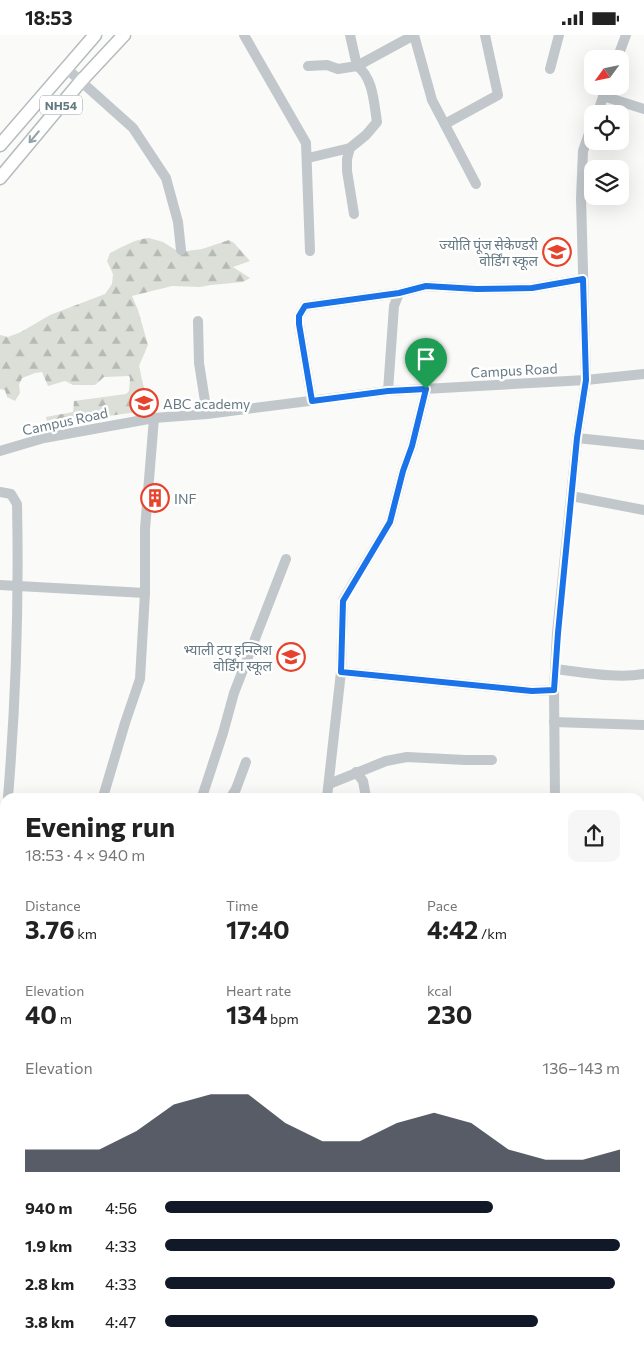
<!DOCTYPE html>
<html lang="en">
<head>
<meta charset="utf-8">
<style>
	body { margin:0; font-family:Commissioner,"Noto Sans Devanagari",sans-serif; background:#f6f6f6; color:#222; height:100vh; display:flex; flex-direction:column; font-size:19px; white-space:nowrap }
	* { box-sizing:border-box; margin:0 }
	p { font-size:16px; color:#767676 }
	.icon { flex:none; width:28px; height:28px; fill:none; stroke:currentColor; stroke-width:2; stroke-linecap:round; stroke-linejoin:round }
	.map { position:relative; flex:1; overflow:hidden }
	.panel { position:absolute; left:0px; top:758px; width:645px; height:556px; display:flex; flex-direction:column; background:#fff; border-radius:15px 15px 0 0; box-shadow:0 5px 20px #0002 }
	.panel>* { flex:none }
	.needle { width:32px; rotate:237deg }
	.tools { position:absolute; left:584px; top:15px; display:grid; gap:10px }
	.tools a { display:grid; place-items:center; width:45px; height:45px; border-radius:10px; background:#fff; box-shadow:0 5px 20px #0002; font-size:25px }
	.pin { position:absolute; display:grid; place-items:center; width:42px; height:42px; color:#fff; margin:-51px -21px; border-radius:50% 50% 50% 0; rotate:-45deg; box-shadow:0 0 5px #0007 }
	.pin .icon { rotate:45deg }
	.round { display:grid; place-items:center; flex:none; width:52px; height:52px; border-radius:10px; background:#f6f6f6 }
	.head { display:flex; align-items:center; justify-content:space-between; height:85px; padding:0 25px }
	h1 { font-size:28px; font-weight:700; line-height:38px }
	.stats { display:grid; grid-template-columns:repeat(3,1fr); gap:8px; height:85px; padding:5px 25px }
	.stats div { display:grid; align-content:center }
	.stats b { font-size:25px; font-weight:700 }
	.stats small { font-size:14px; font-weight:400 }
	.stats p { font-size:14px }
	.chart { height:140px; padding:10px 25px }
	.chart p { display:flex; justify-content:space-between }
	.chart svg { width:100%; height:90px; margin-top:5px; fill:#111827; opacity:.7 }
	ul { padding:0 25px; list-style:none; font-size:16px }
	li { display:grid; grid-template-columns:80px 60px 1fr; align-items:center; height:38px }
	li i { height:12px; border-radius:6px; background:#111827 }
	.status { display:flex; justify-content:space-between; align-items:center; height:35px; padding:0 25px; background:#fff; direction:ltr }
	.status svg { height:14px; fill:currentColor }
	.map>svg:first-child { display:block }
</style>
</head>
<body>
<div class="status"><b>18:53</b><svg viewBox="0 0 49 12"><path d="M0 12V9h3v3zM5 12V6h3v6zM10 12V3h3v9zM15 12V0h3v12zM26 1h20v11H26zM47 4h2v5h-2z"/></svg></div>
<div class="map">
<svg width="644" height="1313" viewBox="0 0 644 1313">
	<defs>
		<pattern id="forest-firs" width="22" height="20" patternUnits="userSpaceOnUse" patternTransform="scale(1.25)"><rect width="22" height="20" fill="#dbdfd7"/><path d="M5 1l3.5 6h-7zM16 11l3.5 6h-7z" fill="#b5bab4"/></pattern>
	</defs>
	<rect width="100%" height="100%" fill="#fafaf8"/>
	<!-- green -->
	<polygon fill="#dbdfd7" points="202,1309 280,1309 279,1313 202,1313"/>
	<!-- forest -->
	<path fill="url(#forest-firs)" d="M149,203L163,207L179,217L202,214L229,205L234,208L250,226L233,232L250,243L243,247L211,250L200,252L172,251L132,261L138,275L148,310L139,331L145,358L137,377L73,386L55,392L48,391L46,382L73,377L74,366L126,359L129,356L130,343L129,341L104,342L95,350H73L65,346L48,351L42,337L35,338L22,343L19,350L20,358L15,366L7,362L5,355L0,354V300L8,302L21,297L50,280L105,259L112,249L113,239L107,226L110,218C122,212 135,204 149,203Z"/>
	<g fill="none" stroke-linecap="round" stroke-linejoin="round">
		<defs>
			<g id="major">
				<polyline points="0,110 95,0"/>
				<polyline points="0,143 81,46 124,0"/>
			</g>
		</defs>
		<!-- major casing -->
		<use href="#major" stroke="#b5bbbe" stroke-width="15"/>
		<!-- minor -->
		<g stroke="#c1c7ca" stroke-width="10">
			<polyline points="244,0 306,108 310,216"/>
			<path d="M350,0L357,31C373,42 374,68 377,87L366,100L350,113L347,124V136L354,179"/>
			<polyline points="414,0 432,65 476,149"/>
			<polyline points="617,24 626,0"/>
			<polyline points="308,31 327,30 338,34 357,31 414,0"/>
			<polyline points="66,33 133,93 166,143 178,187 181,215"/>
			<polyline points="550,34 559,0"/>
			<polyline points="603,61 644,74"/>
			<polyline points="597,79 607,51"/>
			<polyline points="445,89 498,60 485,0"/>
			<polyline points="308,123 350,113"/>
			<polyline points="198,286 199,328 207,379"/>
			<polyline points="388,356 394,271 399,258 426,251 477,254 532,253 583,244"/>
			<polyline points="312,366 299,289 299,281 305,271 399,258"/>
			<polyline points="577,403 644,410"/>
			<polyline points="0,416 44,403 154,383 207,379 388,356 586,345 644,339"/>
			<path d="M0,457L11,459L17,469C19,567 16,665 8,762"/>
			<polyline points="571,461 644,475"/>
			<polyline points="0,550 145,558"/>
			<path d="M555,634C583,637 616,644 644,639"/>
			<polyline points="341,637 343,565 390,487 403,436 412,411 426,354"/>
			<polyline points="554,687 644,690"/>
			<polyline points="356,737 363,746 366,762"/>
			<polyline points="329,749 386,726 407,722 465,725 492,725"/>
			<polyline points="103,762 125,688 140,644 145,558 145,494 154,383"/>
			<polyline points="202,762 223,698 234,658 286,524"/>
			<polyline points="231,762 236,754 246,727"/>
			<polyline points="327,762 341,637 532,656 554,655"/>
			<polyline points="555,762 554,655 557,598 577,403 586,345 581,163 583,116 592,90"/>
			<polyline points="4,812 5,803"/>
			<polyline points="640,837 644,837"/>
			<polyline points="640,945 644,940"/>
			<polyline points="0,946 5,934"/>
			<polyline points="0,990 5,1055"/>
			<polyline points="640,1055 644,1054"/>
			<polyline points="0,1107 5,1110"/>
			<polyline points="640,1143 644,1143"/>
			<polyline points="0,1194 5,1195"/>
			<polyline points="0,1294 5,1294"/>
			<polyline points="640,1297 644,1298"/>
			<polyline points="115,1309 115,1313"/>
			<polyline points="455,1313 456,1309"/>
		</g>
		<!-- major -->
		<use href="#major" stroke="#fff" stroke-width="12"/>
	</g>
	<!-- one-way arrows -->
	<defs><path id="oneway-shaft" d="M-6 0H5M1.5-3L5.5 0L1.5 3" fill="none" stroke-width="1.6" stroke-linecap="round" stroke-linejoin="round" transform="scale(1.25)"/></defs>
	<use stroke="#93a1a8" href="#oneway-shaft" transform="translate(34 102) rotate(130)"/>
	<g fill="none" stroke-linecap="round" stroke-linejoin="round">
		<defs>
			<polygon id="route" points="583,244 586,345 577,403 558,598 554,655 532,656 341,637 343,566 390,487 403,436 412,411 426,354 388,356 312,366 299,289 299,281 305,271 399,258 426,251 477,254 532,253"/>
		</defs>
		<!-- route casing -->
		<use href="#route" stroke="#fff" stroke-width="10"/>
		<!-- route -->
		<use href="#route" stroke="#1a73e8" stroke-width="6"/>
	</g>
	<!-- icons -->
	<defs>
		<symbol id="school-ring" viewBox="-11 -11 22 22"><circle r="9.5" fill="#fff" stroke="#e6422c" stroke-width="1.5"/><path d="M0-5L7-2L0 1L-7-2ZM-4 1L0 2.5L4 1V4Q0 6-4 4Z" fill="#e6422c"/></symbol>
		<symbol id="building-ring" viewBox="-11 -11 22 22"><circle r="9.5" fill="#fff" stroke="#e6422c" stroke-width="1.5"/><path d="M-4-6H4V6H1V3H-1V6H-4ZM-2.5-4.3h1.7v1.8h-1.7ZM.8-4.3h1.7v1.8H.8ZM-2.5-1h1.7V.8h-1.7ZM.8-1h1.7V.8H.8Z" fill="#e6422c"/></symbol>
	</defs>
	<g fill-rule="evenodd">
		<use href="#school-ring" x="541" y="201" width="32" height="32"/>
		<use href="#school-ring" x="128" y="352" width="32" height="32"/>
		<use href="#building-ring" x="139" y="447" width="32" height="32"/>
		<use href="#school-ring" x="275" y="606" width="32" height="32"/>
	</g>
	<g text-anchor="middle" dominant-baseline="central" stroke-width="5" stroke-linejoin="round" paint-order="stroke">
		<!-- shield labels -->
		<rect fill="#fff" stroke="#93a1a8" stroke-width="1" x="40" y="60.5" width="42" height="19" rx="4"/>
		<g font-size="12" font-weight="bold" fill="#657983">
			<text x="61" y="70">NH54</text>
		</g>
		<!-- poi labels -->
		<g font-size="14" fill="#657983" stroke="#fff" text-anchor="end">
			<text x="538" y="209">ज्योति पूंज सेकेण्डरी<tspan x="538" dy="16">वोर्डिंग स्कूल</tspan></text>
			<text x="163" y="368" text-anchor="start">ABC academy</text>
			<text x="174" y="463" text-anchor="start">INF</text>
			<text x="272" y="614">भ्याली टप इन्ग्लिश<tspan x="272" dy="16">वोर्डिंग स्कूल</tspan></text>
		</g>
		<!-- street labels -->
		<g font-size="14" fill="#657983" stroke="#fff">
			<text transform="translate(514 335) rotate(-3)">Campus Road</text>
			<text transform="translate(65 386) rotate(-12)">Campus Road</text>
		</g>
	</g>
</svg>
<div class="tools">
<a><svg class="needle" viewBox="-14 -14 28 28"><path d="M0-13l5 13h-10z" fill="#e53935"/><path d="M0 13l5-13h-10z" fill="#767676"/></svg></a>
<a><svg class="icon" aria-label="locate" viewBox="0 0 24 24"><circle cx="12" cy="12" r="6"/><path d="M12 2v4M12 18v4M2 12h4M18 12h4"/></svg></a>
<a><svg class="icon" aria-label="layers" viewBox="0 0 24 24"><path d="M12 4l9 5-9 5-9-5zM3 14l9 5 9-5"/></svg></a>
</div>
<div class="pin" style="left:426px;top:354px;background:#1e9e55"><svg class="icon" aria-label="arrive" viewBox="0 0 24 24"><path d="M6 21V4h12l-3 4 3 4H6"/></svg></div>
<section class="panel">
<div class="head"><div><h1>Evening run</h1><p>18:53 · 4 × 940 m</p></div><a class="round"><svg class="icon" aria-label="share" viewBox="0 0 24 24"><path d="M12 15V3M7 8l5-5 5 5M5 13v7h14v-7"/></svg></a></div>
<div class="stats">
<div><p>Distance</p><b>3.76<small> km</small></b></div>
<div><p>Time</p><b>17:40</b></div>
<div><p>Pace</p><b>4:42<small> /km</small></b></div>
</div>
<div class="stats">
<div><p>Elevation</p><b>40<small> m</small></b></div>
<div><p>Heart rate</p><b>134<small> bpm</small></b></div>
<div><p>kcal</p><b>230</b></div>
</div>
<div class="chart"><p><span>Elevation</span>136–143 m</p>
<svg viewBox="0 0 160 44" preserveAspectRatio="none"><path d="M0 44V33L10 33L20 33L30 24L40 11L50 6L60 6L70 20L80 29L90 29L100 20L110 15L120 20L130 33L140 38L150 38L160 33V44z"/></svg>
</div>
<ul>
<li><b>940 m</b>4:56<i style="width:72%"></i></li>
<li><b>1.9 km</b>4:33<i style="width:100%"></i></li>
<li><b>2.8 km</b>4:33<i style="width:99%"></i></li>
<li><b>3.8 km</b>4:47<i style="width:82%"></i></li>
</ul>
</section>
</div>
</body>
</html>
